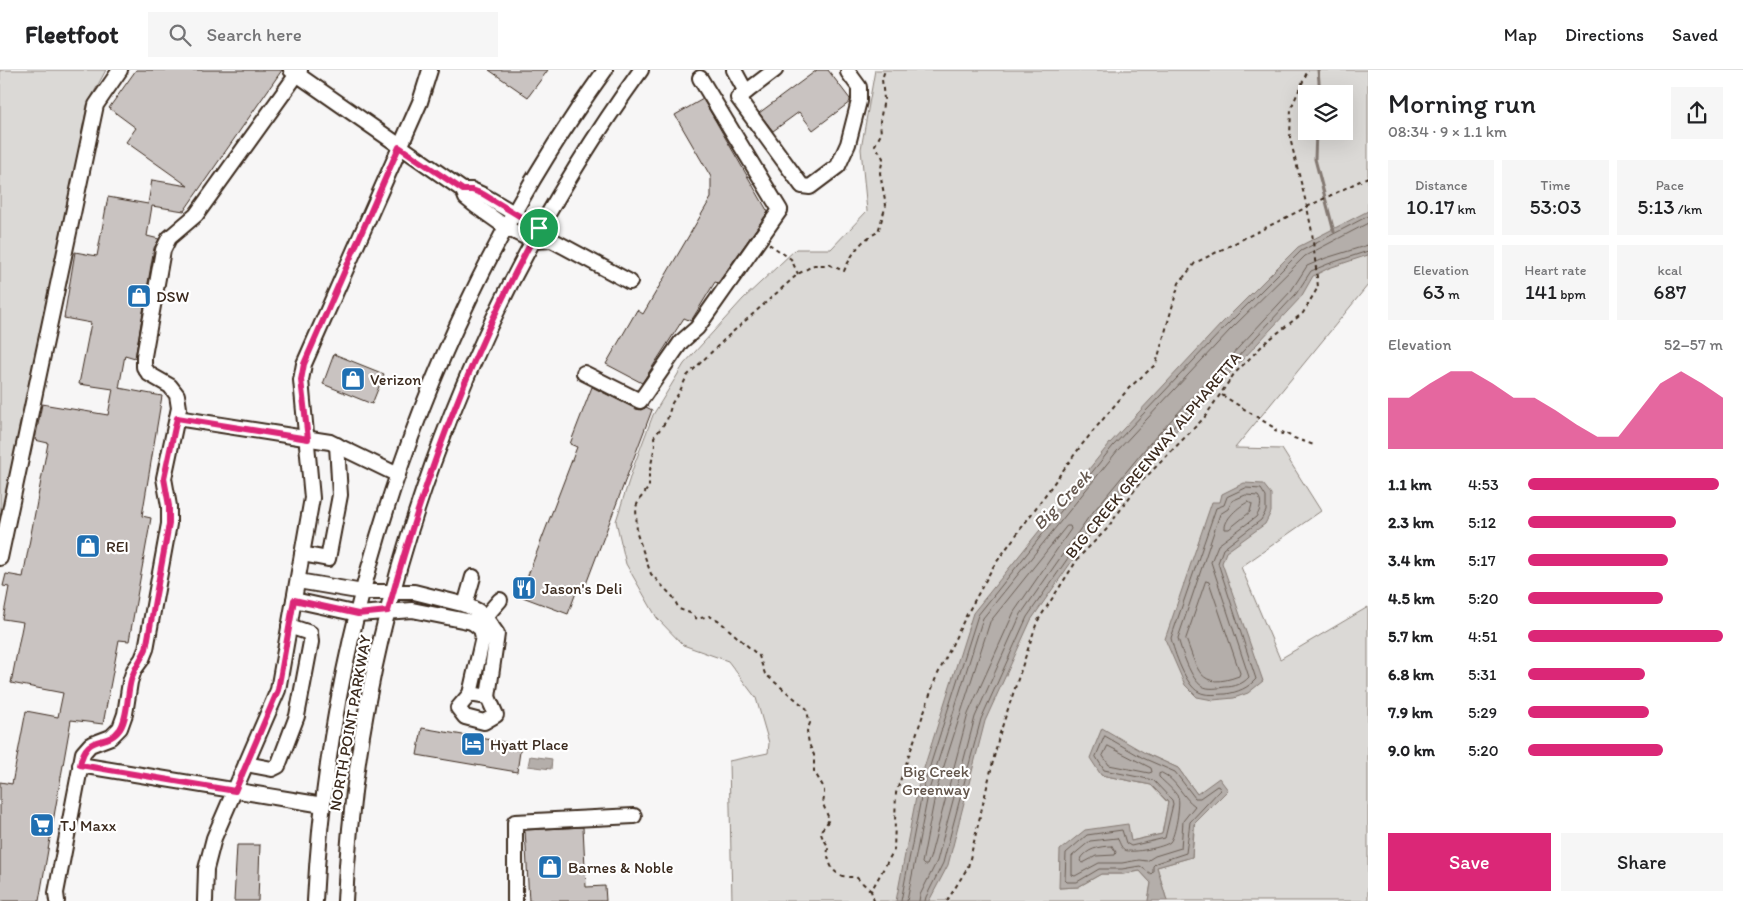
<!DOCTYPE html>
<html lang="en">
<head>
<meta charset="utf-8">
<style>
	body { margin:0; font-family:Itim,sans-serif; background:#f6f6f6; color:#202124; height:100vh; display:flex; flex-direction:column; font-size:19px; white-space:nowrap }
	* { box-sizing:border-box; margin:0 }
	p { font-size:16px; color:#757577 }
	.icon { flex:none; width:28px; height:28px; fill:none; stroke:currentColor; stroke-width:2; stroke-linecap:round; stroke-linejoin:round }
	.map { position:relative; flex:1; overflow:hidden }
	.panel { display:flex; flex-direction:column; background:#fff; width:375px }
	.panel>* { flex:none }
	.tools { position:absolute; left:1298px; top:15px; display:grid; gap:10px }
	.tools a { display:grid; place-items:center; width:55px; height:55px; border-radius:0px; background:#fff; box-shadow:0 5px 20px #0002; font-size:25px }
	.pin { position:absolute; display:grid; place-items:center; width:42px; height:42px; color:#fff; margin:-21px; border:2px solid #fff; border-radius:50%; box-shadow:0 1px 5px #0007 }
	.round { display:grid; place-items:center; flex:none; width:52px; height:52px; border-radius:0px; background:#f6f6f6 }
	.head { display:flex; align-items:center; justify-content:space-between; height:85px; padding:0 20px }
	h1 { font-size:28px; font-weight:600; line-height:38px }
	.metrics { display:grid; grid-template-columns:repeat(3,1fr); gap:8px; height:85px; padding:5px 20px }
	.metrics div { display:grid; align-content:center; border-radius:0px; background:#f6f6f6; text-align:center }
	.metrics b { font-size:21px; font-weight:600 }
	.metrics small { font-size:14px; font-weight:400 }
	.metrics p { font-size:14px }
	.chart { height:140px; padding:10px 20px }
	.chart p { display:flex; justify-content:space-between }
	.chart svg { width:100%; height:90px; margin-top:5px; fill:#db2777; opacity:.7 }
	.cta { display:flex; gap:10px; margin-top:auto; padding:10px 20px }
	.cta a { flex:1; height:58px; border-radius:0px; background:#db2777; color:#fff; font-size:20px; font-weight:600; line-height:58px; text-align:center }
	.cta a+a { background:#f6f6f6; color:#202124 }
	ul { padding:0 20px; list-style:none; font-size:16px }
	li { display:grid; grid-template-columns:80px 60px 1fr; align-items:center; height:38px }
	li i { height:12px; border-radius:6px; background:#db2777 }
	header { display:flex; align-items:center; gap:30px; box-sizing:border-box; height:70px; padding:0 25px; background:#fff; border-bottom:1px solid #e0e0e0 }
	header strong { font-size:24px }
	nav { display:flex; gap:28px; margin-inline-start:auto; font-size:18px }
	.search { width:350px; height:45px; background:#f6f6f6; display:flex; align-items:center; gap:12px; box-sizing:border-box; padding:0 18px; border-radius:0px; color:#757577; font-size:19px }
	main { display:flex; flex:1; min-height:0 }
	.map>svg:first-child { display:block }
</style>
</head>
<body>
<header>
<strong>Fleetfoot</strong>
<div class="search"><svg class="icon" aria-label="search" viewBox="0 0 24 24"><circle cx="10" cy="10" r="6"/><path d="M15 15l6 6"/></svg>Search here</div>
<nav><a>Map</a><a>Directions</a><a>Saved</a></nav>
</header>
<main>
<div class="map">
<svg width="1368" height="831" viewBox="0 0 1368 831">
	<rect width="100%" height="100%" fill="#f7f6f6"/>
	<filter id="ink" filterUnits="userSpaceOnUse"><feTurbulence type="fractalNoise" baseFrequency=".02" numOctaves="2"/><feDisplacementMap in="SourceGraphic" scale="10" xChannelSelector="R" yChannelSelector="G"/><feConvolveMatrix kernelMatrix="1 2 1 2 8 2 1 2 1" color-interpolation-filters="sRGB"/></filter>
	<g filter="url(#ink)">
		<!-- green -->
		<g fill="#dbd9d6" stroke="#8b827a" fill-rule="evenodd">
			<polygon points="0,0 106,0 87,35 77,92 60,169 0,465"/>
			<path d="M875,0H1368V215L1235,378L1282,379L1321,441L1241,497L1280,589L1368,537V831H1167L1157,797L1192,787L1197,724L1178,698L1145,683L1101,705L1151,715L1168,733L1162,764L1131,771L1059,818L1078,817L1101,804H1123L1140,801L1151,813L1148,831H732L729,691L768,683L769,673L756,628L728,591L683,575L657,548L626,494L616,451L633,398L653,345L684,294L743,229L796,179H831L867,141L861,79ZM1306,24H1344V61H1306Z"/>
		</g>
		<!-- water -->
		<g fill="#b4aeaa" stroke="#847972">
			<polygon points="1368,141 1368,185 1329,198 1313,206 1301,227 1158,380 1097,455 1031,550 985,651 948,795 929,831 896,831 918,717 973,543 1110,373 1222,253 1298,177"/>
			<polygon points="1244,413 1263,414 1271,424 1271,442 1265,454 1226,482 1222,493 1263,611 1248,623 1234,628 1213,630 1197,627 1185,615 1165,569 1212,432 1220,432 1222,424"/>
			<polygon points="1102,658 1145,683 1178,698 1197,724 1219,708 1228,720 1194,754 1192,787 1157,797 1167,831 1148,831 1151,813 1140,801 1123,804 1101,804 1078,817 1059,818 1060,780 1085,760 1128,754 1131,771 1162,764 1168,732 1151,715 1101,705 1090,688"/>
			<polygon points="530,686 552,689 551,699 528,696"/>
		</g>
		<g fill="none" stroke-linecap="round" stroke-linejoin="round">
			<!-- shore -->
			<g stroke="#6b5f56" stroke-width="1">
				<path d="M1246,418L1261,419L1266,427V441L1261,450L1223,479L1218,493L1256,609C1248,618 1238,622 1226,624C1218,624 1206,626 1199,622C1186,616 1174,582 1171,568L1216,438L1224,435L1227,427Z"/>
				<path d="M1246,425L1258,426C1263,432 1260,441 1256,447L1218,475L1211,492L1249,607C1243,614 1234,617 1225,617C1218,618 1208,620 1202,616C1191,610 1181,579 1178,568L1220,444L1228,439L1232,431Z"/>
				<path d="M1248,432L1252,434L1250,442L1229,459H1225C1224,449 1239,436 1248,432Z"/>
				<polygon points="1067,456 1070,456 1071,459 1014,542 968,644 930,788 927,795 924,795 922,793 936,721 990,552"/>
				<path d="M1206,511L1209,512L1240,603L1239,606C1199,621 1198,600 1186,569Z"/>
				<polygon points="1105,666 1143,688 1175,702 1195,728 1200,728 1217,716 1219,717 1220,720 1190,752 1186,783 1156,793 1153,796 1153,802 1151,804 1140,796 1122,799 1099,799 1077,812 1067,812 1065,810 1066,783 1087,765 1122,760 1126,773 1131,776 1165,768 1173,734 1172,730 1153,710 1104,700 1096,687"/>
				<polygon points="1108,676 1151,698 1152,702 1149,703 1109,695 1103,686"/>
				<path d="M1162,703C1177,710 1182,727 1195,736L1183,751L1181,778L1155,786L1147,791L1139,790L1122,793H1099L1075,806L1072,805V786L1090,771L1117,768C1120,772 1120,777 1125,780C1131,784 1165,777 1170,772C1175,767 1181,733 1178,727C1174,720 1165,713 1159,707V704Z"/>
				<path d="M1112,776L1116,782L1115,785L1096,786L1083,793L1080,791C1085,779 1100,776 1112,776Z"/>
				<polyline points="901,831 923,718 978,545 1113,376 1226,256 1301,181 1368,146"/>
				<polyline points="907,831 929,720 983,548 1118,380 1230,260 1305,186 1368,153"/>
				<polyline points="919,831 920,825 937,791 975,647 1021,544 1088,448 1150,373 1291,221 1307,196 1326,188 1368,175"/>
				<polyline points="925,831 926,827 943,793 981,649 1027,547 1093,452 1154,377 1296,224 1311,201 1328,194 1368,181"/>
			</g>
			<!-- stream -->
			<g stroke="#847972" stroke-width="3">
				<polyline points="1318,0 1320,24"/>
				<polyline points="1316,61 1315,89 1334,162"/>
			</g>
		</g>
		<!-- building -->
		<g fill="#c9c3c1" stroke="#3b2a1e">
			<polygon points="136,0 282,0 184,141 152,136 147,166 159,169 154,178 135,288 125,285 119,318 162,326 142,446 151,448 129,571 119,570 103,654 71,650 39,831 0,831 0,712 12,714 26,641 58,647 63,623 11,613 23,552 3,549 9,517 3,516 6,504 23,507 48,373 35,370 42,334 108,345 113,319 79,314 91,253 64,248 75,182 97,186 108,127 148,134 152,110 188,116 126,72 136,58 109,38"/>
			<polygon points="489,0 548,0 528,27"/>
			<polygon points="817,0 828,0 850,29 850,32 813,60 799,42 773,61 759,43"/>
			<polygon points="703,29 768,142 718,213 715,212 691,251 684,248 642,313 606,294 637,240 643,244 711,128 711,107 675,45"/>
			<polygon points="334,284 384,304 372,334 323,314"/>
			<polygon points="592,317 636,339 641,340 646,337 652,340 583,522 577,520 568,544 520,526 577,377 570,374"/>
			<polygon points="422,658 521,675 517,702 417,685"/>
			<polygon points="583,757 586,817 605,816 606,831 529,831 525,760"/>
			<polygon points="237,775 260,775 258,831 234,831"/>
		</g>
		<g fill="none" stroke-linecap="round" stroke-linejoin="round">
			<defs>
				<g id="minor">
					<polyline points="291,0 463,120 466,128 476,136 507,158 533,171 552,170"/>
					<polyline points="734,0 746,22 775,0"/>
					<polyline points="746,22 738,28 802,116 810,117 838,96 848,74 859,31 859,17 848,2"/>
					<polyline points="463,120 472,120 483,125 539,158 552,170 630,212"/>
					<polyline points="584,303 640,331 681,272 697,258 780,140 700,8"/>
					<polyline points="177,348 330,372 398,405"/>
					<polyline points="302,484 328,489 340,425 337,375"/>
					<polyline points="0,488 96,35 120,0"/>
					<polyline points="298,511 363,522 414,522 466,535 478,541 485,547 497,564 488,627 470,624 483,567 481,559 472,552"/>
					<polyline points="294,530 358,544 412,540 472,552 485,547 500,530"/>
					<polyline points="465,535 473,507"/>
					<polyline points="470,624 458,638 465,647 484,652 496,645 488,627"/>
					<polyline points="246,694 272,699 278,696 297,646 311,572 310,563 289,556"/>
					<polyline points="80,695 323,735"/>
					<polyline points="57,831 56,823 83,683 90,675 111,667 120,658 125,644 130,612 134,600 142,589 146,579 169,454 169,436 164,408 179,338 177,325 170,316 149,304 144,297 144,286 163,180 169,168 196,145 300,0"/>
					<polyline points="205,831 206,799 214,768 278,620 312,428 301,310 304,294 420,32 430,0"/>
					<path d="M315,831C329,539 434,237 605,0"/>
					<path d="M345,831C358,533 467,241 641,0"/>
					<polyline points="515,831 515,752 634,746"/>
				</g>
			</defs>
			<!-- minor casing -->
			<use href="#minor" stroke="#3b2a1e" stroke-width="18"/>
			<!-- path -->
			<g stroke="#3b2a1e" stroke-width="2" stroke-dasharray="4 4" stroke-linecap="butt">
				<polyline points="769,174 791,189 798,204"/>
				<polyline points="1222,325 1276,359 1275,361 1282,364 1283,362 1294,368 1314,375"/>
				<path d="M871,821L856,807C840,808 831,803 828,786C827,783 828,781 828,778C827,771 820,768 821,760L826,755L829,749L823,734L824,727V718L814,701V685L809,674L807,661L810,653L806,638L765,604L759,586L718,550L709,546L697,549L690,543L679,539L673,527L651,504L637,464L636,437L639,430L649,417V405L655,375L654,367L667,350L672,333L679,323L687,306L727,267L798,204L814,195H830L844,201C852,184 860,170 878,162L886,135L880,103L883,88L875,75L881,64L880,51L884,29L882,9L885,0"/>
				<polyline points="874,831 871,821 894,780 896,723 935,610 966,546 993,497 1080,377 1129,318 1156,294 1179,213 1195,193 1307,137 1290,68 1291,38 1308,0"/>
				<polyline points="947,831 968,797 999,666 1037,552 1079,487 1106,460 1139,414 1204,348 1234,304 1266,272 1303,243 1318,217 1312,162 1307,137 1368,107"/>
			</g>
			<!-- minor -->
			<use href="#minor" stroke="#fff" stroke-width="14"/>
		</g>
	</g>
	<g fill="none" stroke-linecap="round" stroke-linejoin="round" filter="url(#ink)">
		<defs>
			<path id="route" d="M399,77L463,120H472L483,124L539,158C472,279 424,408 388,541L358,544L294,530L278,620L235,721L80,695C87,661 106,679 120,659C128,647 127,624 131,610C134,598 141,590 146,579L169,454V436L164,408L177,348L308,369L301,310L304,294Z"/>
		</defs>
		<!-- route casing -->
		<use href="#route" stroke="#fff" stroke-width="10"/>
		<!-- route -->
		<use href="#route" stroke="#db2777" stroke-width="6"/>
	</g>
	<!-- icons -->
	<defs>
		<symbol id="shop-square" viewBox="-11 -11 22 22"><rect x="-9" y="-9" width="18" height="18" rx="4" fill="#1f6fb2" stroke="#fff"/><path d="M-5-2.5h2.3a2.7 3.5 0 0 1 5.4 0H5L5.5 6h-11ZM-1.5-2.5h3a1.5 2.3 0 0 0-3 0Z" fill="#fff"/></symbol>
		<symbol id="restaurant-square" viewBox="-11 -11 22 22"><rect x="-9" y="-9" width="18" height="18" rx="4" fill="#1f6fb2" stroke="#fff"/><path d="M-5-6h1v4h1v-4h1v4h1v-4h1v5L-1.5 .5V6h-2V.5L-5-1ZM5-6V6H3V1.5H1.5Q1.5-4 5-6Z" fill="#fff"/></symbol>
		<symbol id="hotel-square" viewBox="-11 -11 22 22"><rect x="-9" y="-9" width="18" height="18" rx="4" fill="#1f6fb2" stroke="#fff"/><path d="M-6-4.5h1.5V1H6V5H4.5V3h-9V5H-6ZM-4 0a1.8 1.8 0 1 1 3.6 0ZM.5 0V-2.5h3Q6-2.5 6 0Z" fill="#fff"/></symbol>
		<symbol id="supermarket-square" viewBox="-11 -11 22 22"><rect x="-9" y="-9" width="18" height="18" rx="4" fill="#1f6fb2" stroke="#fff"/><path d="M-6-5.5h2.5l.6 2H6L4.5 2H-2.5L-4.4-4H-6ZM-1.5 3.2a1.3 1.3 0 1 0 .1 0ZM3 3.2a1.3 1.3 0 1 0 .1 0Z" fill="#fff"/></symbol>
	</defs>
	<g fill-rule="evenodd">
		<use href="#shop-square" x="125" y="212" width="28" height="28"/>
		<use href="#shop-square" x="339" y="295" width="28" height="28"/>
		<use href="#shop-square" x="74" y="462" width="28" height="28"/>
		<use href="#restaurant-square" x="510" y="504" width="28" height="28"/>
		<use href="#hotel-square" x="459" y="660" width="28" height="28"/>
		<use href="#supermarket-square" x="28" y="741" width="28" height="28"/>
		<use href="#shop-square" x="536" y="783" width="28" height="28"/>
	</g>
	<g text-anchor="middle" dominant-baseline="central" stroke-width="4.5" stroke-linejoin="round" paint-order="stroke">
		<!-- poi labels -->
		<g font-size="16" fill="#3b2a1e" stroke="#fff" text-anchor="start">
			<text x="156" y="226">DSW</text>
			<text x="370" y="309">Verizon</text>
			<text x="106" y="476">REI</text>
			<text x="542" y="518">Jason's Deli</text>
			<text x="490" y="674">Hyatt Place</text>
			<text x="60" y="755">TJ Maxx</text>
			<text x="568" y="797">Barnes &amp; Noble</text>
		</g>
		<!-- street labels -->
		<g font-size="16" fill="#3b2a1e" stroke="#fff">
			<text transform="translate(1153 385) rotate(-50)">BIG CREEK GREENWAY ALPHARETTA</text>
			<text transform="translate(350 653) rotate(-80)">NORTH POINT PARKWAY</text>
		</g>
		<!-- park labels -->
		<g font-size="16" fill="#63564c" stroke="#fff">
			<text x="936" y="701">Big Creek<tspan x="936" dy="18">Greenway</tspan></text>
		</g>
		<!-- water labels -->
		<g font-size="18" font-style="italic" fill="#65584f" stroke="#fff">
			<text transform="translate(1062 430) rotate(-46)">Big Creek</text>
		</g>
	</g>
</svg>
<div class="tools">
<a><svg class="icon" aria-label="layers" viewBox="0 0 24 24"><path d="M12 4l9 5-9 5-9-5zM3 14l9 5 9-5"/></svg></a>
</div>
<div class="pin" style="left:539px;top:158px;background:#1e9e55"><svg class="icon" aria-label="arrive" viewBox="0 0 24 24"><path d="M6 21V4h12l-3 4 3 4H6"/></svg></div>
</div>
<section class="panel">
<div class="head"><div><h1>Morning run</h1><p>08:34 · 9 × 1.1 km</p></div><a class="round"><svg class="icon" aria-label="share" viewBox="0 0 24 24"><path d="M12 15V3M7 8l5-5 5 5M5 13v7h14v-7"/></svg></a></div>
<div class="metrics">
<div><p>Distance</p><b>10.17<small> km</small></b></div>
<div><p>Time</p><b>53:03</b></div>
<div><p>Pace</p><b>5:13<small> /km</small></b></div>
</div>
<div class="metrics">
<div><p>Elevation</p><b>63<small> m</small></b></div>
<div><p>Heart rate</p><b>141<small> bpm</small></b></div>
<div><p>kcal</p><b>687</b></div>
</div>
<div class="chart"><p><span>Elevation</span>52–57 m</p>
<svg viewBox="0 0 160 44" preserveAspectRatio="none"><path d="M0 44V19L10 19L20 12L30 6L40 6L50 12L60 19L70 19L80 25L90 32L100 38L110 38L120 25L130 12L140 6L150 12L160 19V44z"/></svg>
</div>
<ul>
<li><b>1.1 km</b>4:53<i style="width:98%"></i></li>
<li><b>2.3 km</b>5:12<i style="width:76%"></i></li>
<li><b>3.4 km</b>5:17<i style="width:72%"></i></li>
<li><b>4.5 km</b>5:20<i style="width:69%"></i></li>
<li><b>5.7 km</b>4:51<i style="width:100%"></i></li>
<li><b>6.8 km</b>5:31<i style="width:60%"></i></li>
<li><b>7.9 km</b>5:29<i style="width:62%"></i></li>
<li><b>9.0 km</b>5:20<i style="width:69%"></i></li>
</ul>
<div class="cta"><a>Save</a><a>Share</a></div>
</section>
</main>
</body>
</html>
